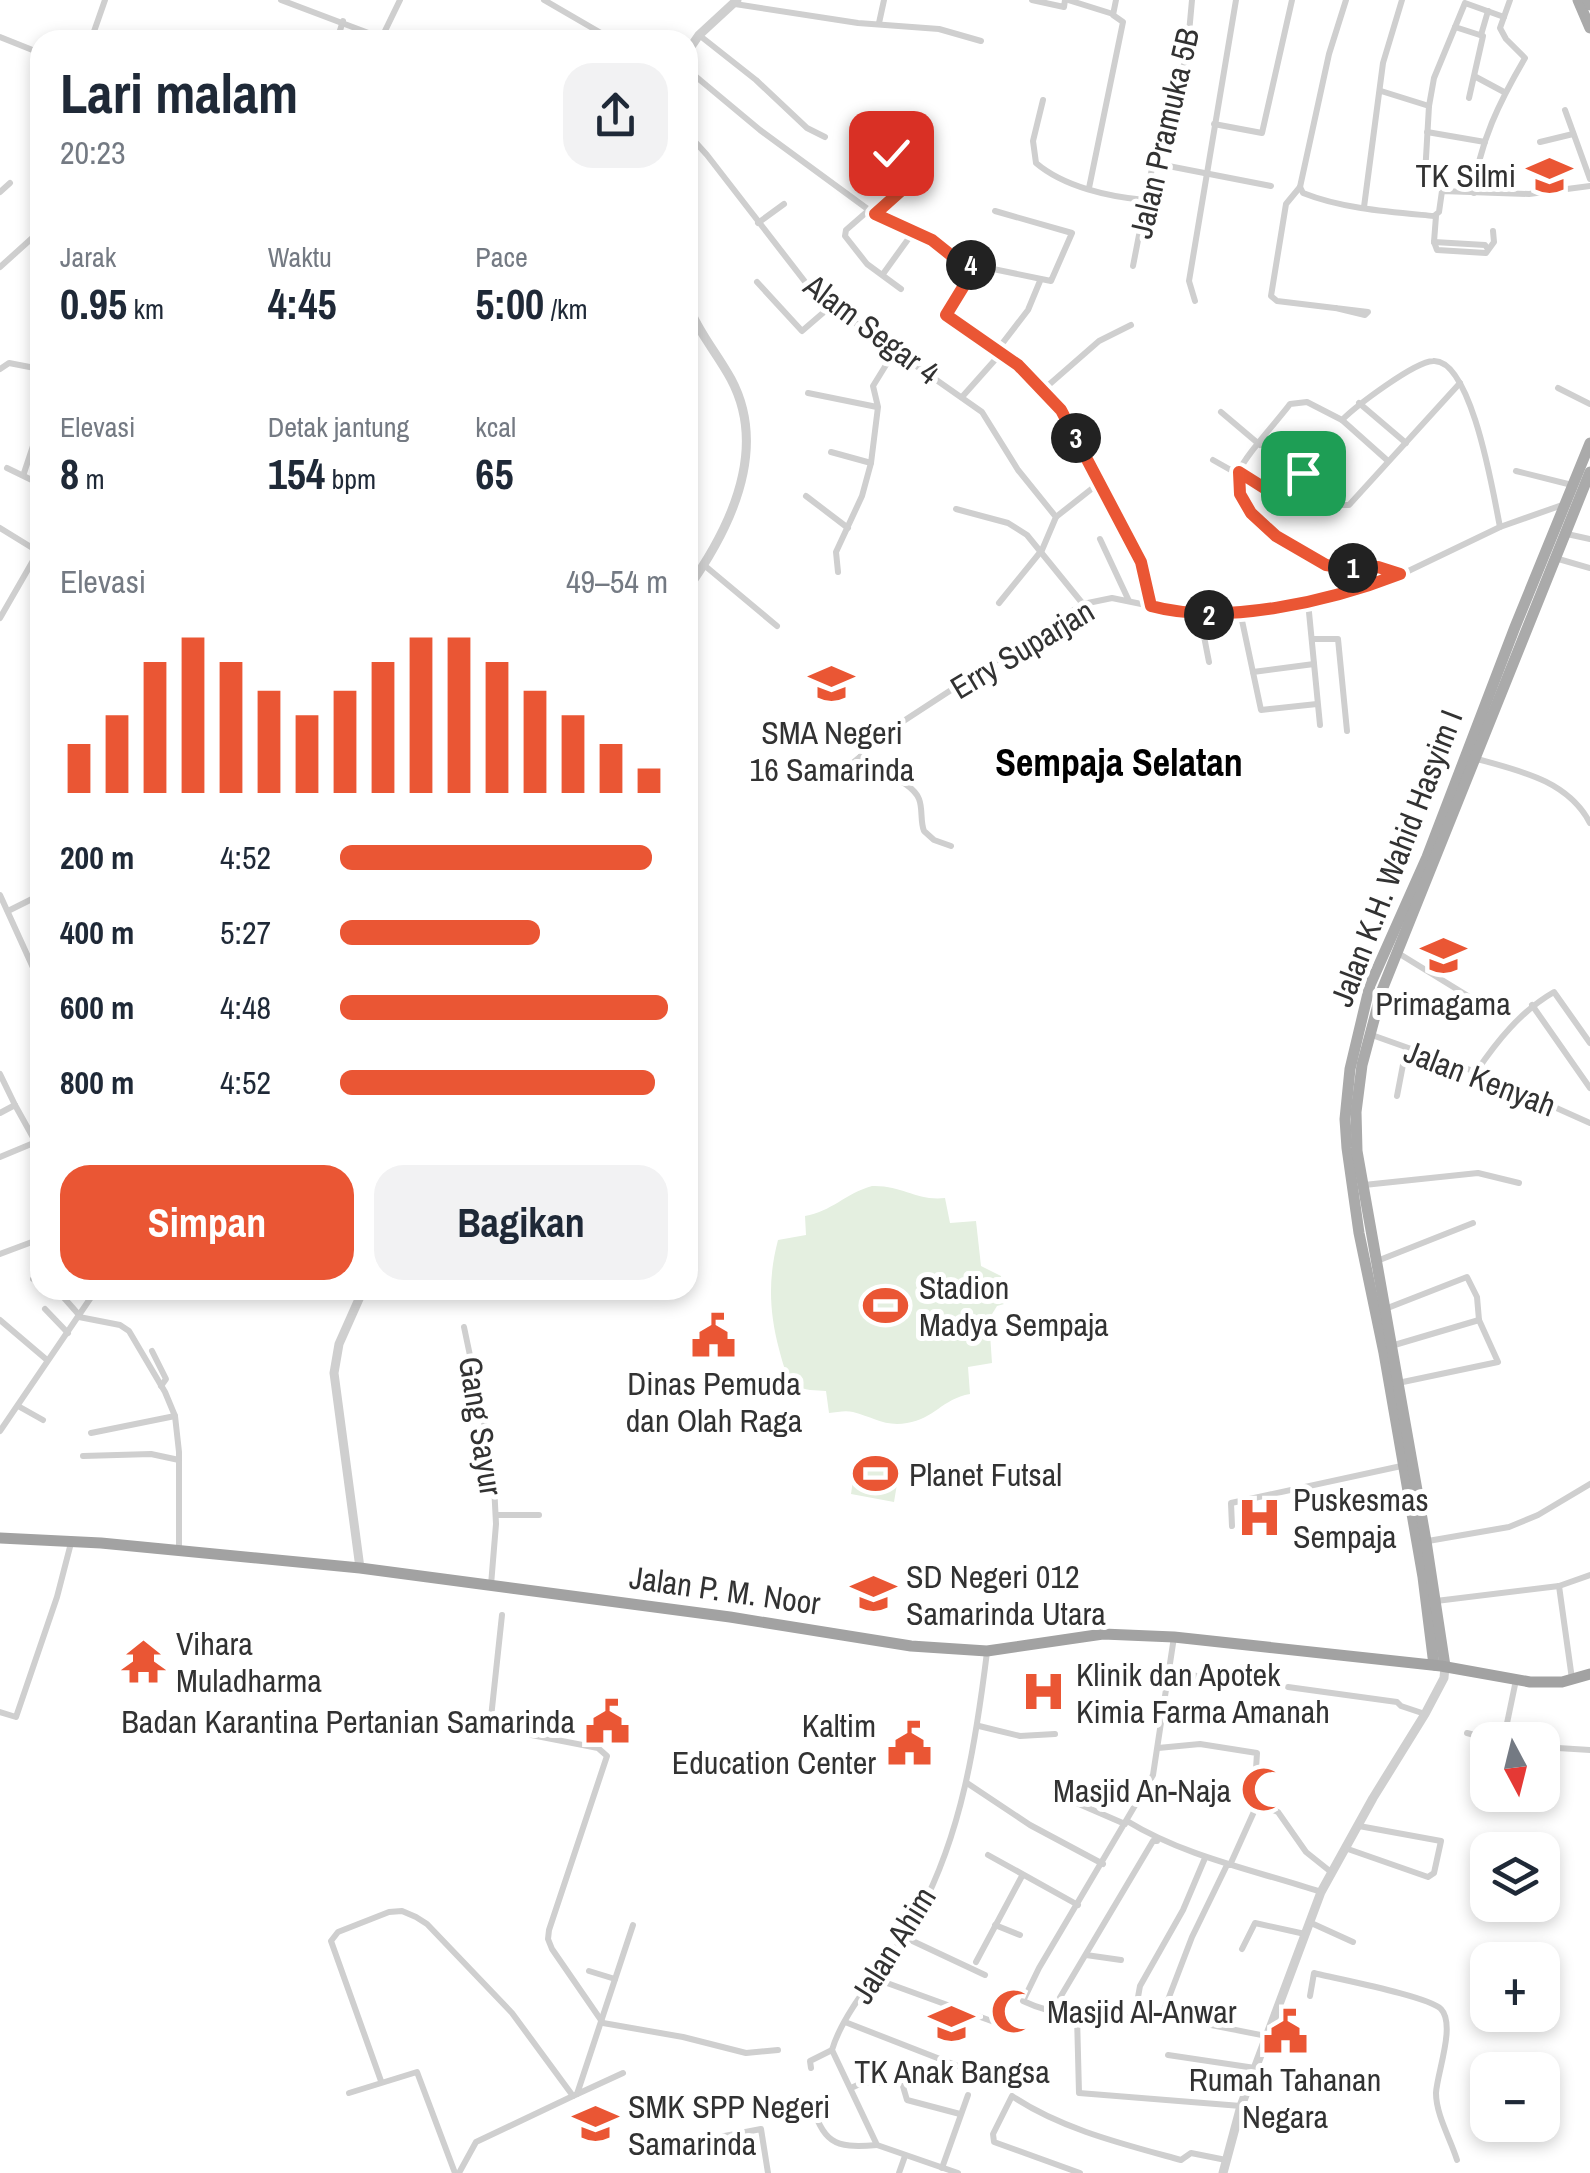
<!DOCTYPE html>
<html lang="id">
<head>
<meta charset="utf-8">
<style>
	body { margin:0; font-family:"Archivo Narrow",sans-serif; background:#f2f2f3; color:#1f2937; height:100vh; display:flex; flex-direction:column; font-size:38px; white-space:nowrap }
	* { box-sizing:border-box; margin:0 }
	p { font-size:32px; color:#747a83 }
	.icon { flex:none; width:55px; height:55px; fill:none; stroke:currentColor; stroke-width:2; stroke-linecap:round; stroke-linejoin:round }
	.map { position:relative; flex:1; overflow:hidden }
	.sheet { position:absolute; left:30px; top:30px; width:668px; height:1270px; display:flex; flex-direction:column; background:#fff; border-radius:30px; box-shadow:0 5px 15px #0003 }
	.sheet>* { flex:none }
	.needle { width:65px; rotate:173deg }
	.buttons { position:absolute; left:1470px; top:1722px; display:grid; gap:20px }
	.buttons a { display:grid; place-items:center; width:90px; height:90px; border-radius:20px; background:#fff; box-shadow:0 5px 15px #0003; font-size:50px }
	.pin { position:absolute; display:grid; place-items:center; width:85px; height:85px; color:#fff; margin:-42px; border-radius:20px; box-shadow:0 5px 15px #0006 }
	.km { position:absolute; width:50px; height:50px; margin:-25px; border-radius:50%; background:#222; color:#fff; font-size:28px; line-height:50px; text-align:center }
	.round { display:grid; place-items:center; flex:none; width:105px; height:105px; border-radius:30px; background:#f2f2f3 }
	.head { display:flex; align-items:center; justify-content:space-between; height:170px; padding:0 30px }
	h1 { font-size:55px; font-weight:700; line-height:75px }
	.metrics { display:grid; grid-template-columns:repeat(3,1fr); gap:15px; height:170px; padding:10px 30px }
	.metrics div { display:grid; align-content:center }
	.metrics b { font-size:42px; font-weight:700 }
	.metrics small { font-size:28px; font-weight:400 }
	.metrics p { font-size:28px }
	.chart { height:280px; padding:20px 30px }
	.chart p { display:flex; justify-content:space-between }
	.chart svg { width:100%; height:180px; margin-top:10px; stroke:#ea5634; stroke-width:6 }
	.button { display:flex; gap:20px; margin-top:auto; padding:20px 30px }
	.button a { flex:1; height:115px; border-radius:30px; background:#ea5634; color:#fff; font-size:40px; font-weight:700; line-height:115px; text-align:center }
	.button a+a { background:#f2f2f3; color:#1f2937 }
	ul { padding:0 30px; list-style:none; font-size:32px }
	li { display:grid; grid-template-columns:160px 120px 1fr; align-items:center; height:75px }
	li i { height:25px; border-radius:12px; background:#ea5634 }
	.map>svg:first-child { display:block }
</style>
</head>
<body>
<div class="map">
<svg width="1590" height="2173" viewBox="0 0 1590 2173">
	<rect width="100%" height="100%" fill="#fff"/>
	<!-- green -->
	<g fill="#e4efe0">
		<path d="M872,1186C903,1185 915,1201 945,1198L950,1223L976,1221L981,1266L1001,1276L1004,1304L997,1306L989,1319L992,1363L968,1367L970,1394C942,1399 934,1419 907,1423C885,1427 873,1417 853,1412C846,1410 837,1412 829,1413L826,1391C816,1390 804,1391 795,1385C786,1378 782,1360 779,1349C769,1311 768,1278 778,1240L806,1235L805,1216C831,1212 846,1193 872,1186Z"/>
		<polygon points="856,1460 900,1466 894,1502 851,1494"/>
	</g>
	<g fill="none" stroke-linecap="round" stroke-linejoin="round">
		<!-- minor -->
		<g stroke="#cfcfcf" stroke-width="6">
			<polyline points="281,0 387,40"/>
			<polyline points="544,0 613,40"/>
			<polyline points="1032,0 1064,7 1065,0"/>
			<polyline points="1068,0 1113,14"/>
			<polyline points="735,4 858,23 939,29 981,41"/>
			<polyline points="879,23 884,0"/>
			<polyline points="1455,27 1483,36 1469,98"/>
			<polyline points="699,35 756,80 807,128 825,137"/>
			<polyline points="1481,35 1488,11"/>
			<polyline points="0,37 40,53"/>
			<polyline points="382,37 400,0"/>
			<polyline points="91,40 105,0"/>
			<polyline points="337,40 343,21"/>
			<polyline points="688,70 760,130 869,210 932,240 964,263 1051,281 1072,233 995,211"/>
			<polyline points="1476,77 1504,92"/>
			<polyline points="1381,91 1429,106"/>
			<path d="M1043,100L1033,141L1036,163C1064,187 1110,197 1145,200"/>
			<polyline points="1565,110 1590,179"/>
			<polyline points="1214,124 1262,133 1292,0"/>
			<polyline points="1427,132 1485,142"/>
			<polyline points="688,134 707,155 806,283 831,306 982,412 1018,470 1056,517 1042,550 999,603"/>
			<polyline points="1540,142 1573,134"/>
			<polyline points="891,153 903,189"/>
			<polyline points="1153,163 1271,186"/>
			<path d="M1300,187L1303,193C1343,209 1391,212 1434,216L1439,212L1442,191L1529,194L1590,186"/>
			<polyline points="1300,187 1286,204 1271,296 1277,301 1368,312 1365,315 1336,308"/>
			<polyline points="1300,187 1329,54 1346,0"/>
			<polyline points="1089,188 1123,22 1113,15 1116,0"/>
			<polyline points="1442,191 1436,179 1425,175 1429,106 1434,78 1465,3 1504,17"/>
			<polyline points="0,192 10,183"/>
			<path d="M1474,193C1478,144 1501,99 1525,58L1506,39L1500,28L1510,0"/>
			<polyline points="1364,207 1383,63 1402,0"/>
			<polyline points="869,210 846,230 845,236 867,264 901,289"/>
			<polyline points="875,214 906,186"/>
			<polyline points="758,223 784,204"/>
			<polyline points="1434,242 1437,250 1486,253 1494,242 1493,231"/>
			<polyline points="1434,242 1485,245 1488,249"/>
			<polyline points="1434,242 1436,216"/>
			<polyline points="976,266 946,315 1019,365 1061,410 1141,562 1151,606"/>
			<polyline points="1133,266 1153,163 1187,55 1192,0"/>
			<polyline points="0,267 40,231"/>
			<polyline points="883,274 914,231"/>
			<polyline points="757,282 802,331 831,306"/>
			<polyline points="1195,301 1189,281 1236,0"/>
			<polyline points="998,349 1028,310 1040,281"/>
			<polyline points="0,369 9,363 40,369"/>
			<polyline points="1558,388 1590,404"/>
			<polyline points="1044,389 1099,341 1131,325"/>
			<polyline points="808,393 877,407"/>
			<polyline points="962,397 1002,352"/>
			<polyline points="1359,403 1406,443"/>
			<polyline points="1221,412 1260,445"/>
			<polyline points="1342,420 1388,461"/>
			<polyline points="1263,440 1342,505 1349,505 1460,383"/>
			<polyline points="831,452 871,463"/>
			<polyline points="1213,460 1277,496 1303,473"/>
			<polyline points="7,468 40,484"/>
			<polyline points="1516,471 1572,485"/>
			<polyline points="24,473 40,425"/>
			<polyline points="806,496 848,528"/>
			<polyline points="956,509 1008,523 1027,535 1083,604"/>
			<polyline points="1056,517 1099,483"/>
			<polyline points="0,528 39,552"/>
			<polyline points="1567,534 1590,539"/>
			<polyline points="1100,539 1129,601"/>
			<polyline points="1555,558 1590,568"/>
			<polyline points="704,565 777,626"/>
			<polyline points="838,572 836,552 862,496 871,463 878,407 873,386 894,352"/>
			<path d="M1399,574C1371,564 1355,572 1330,566C1301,558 1228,510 1239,472C1242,459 1280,418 1290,404L1307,402L1342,420C1356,406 1414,362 1433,361C1472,358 1494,498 1500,527"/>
			<polyline points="1308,602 1320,725"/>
			<polyline points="1240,611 1261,710 1317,704"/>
			<polyline points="1200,616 1209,662"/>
			<polyline points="0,618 38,552"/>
			<polyline points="1312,639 1338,639 1347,731"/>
			<polyline points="1253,672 1314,664"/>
			<path d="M860,757C876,771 912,781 919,799C923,809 920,821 924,831L934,840L951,846"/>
			<path d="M1477,759C1521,771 1568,781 1590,823"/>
			<polyline points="842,772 899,724 1083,604 1112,598 1200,616 1331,598 1400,575 1500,527 1565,504"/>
			<polyline points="0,895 40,983"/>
			<polyline points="8,911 40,895"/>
			<polyline points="1398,953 1481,1004"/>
			<polyline points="1532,1005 1590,1088"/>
			<polyline points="1369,1034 1476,1072 1590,1123"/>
			<path d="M1476,1072C1497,1041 1521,1011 1554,992L1590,1043"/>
			<polyline points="0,1074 15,1105"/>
			<polyline points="1397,1096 1406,1049"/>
			<polyline points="0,1113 15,1105 40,1150"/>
			<polyline points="0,1157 36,1142"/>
			<polyline points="1364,1185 1478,1173 1519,1183"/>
			<polyline points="0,1254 40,1239"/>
			<polyline points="1377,1261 1473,1223"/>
			<polyline points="33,1279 40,1282"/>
			<polyline points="57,1290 80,1316"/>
			<polyline points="45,1309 68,1333"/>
			<polyline points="1385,1309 1467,1277 1477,1297 1479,1320 1498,1362 1398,1383"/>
			<polyline points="79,1317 120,1325 129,1331 165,1392 175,1416 179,1452 179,1549"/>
			<polyline points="0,1320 47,1360"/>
			<polyline points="464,1327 493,1465 496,1524 491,1585"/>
			<polyline points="1391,1346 1479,1320"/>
			<polyline points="152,1351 166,1379 161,1386"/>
			<polyline points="18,1406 43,1420"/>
			<polyline points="0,1431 96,1290"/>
			<polyline points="91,1433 175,1416"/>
			<polyline points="83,1456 151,1454 179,1460"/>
			<polyline points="496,1515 539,1515"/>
			<polyline points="1232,1526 1231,1503 1406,1465"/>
			<polyline points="1428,1541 1509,1527 1538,1515 1590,1484"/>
			<polyline points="1559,1586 1572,1679"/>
			<polyline points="1436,1601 1559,1586 1590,1575"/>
			<polyline points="502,1615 490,1727 598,1748 607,1756 549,1930 548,1939 552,1949 603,2023 683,2037 746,2053 778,2050"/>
			<path d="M1174,1637L1153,1775L1039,1968L1023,2001C1067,2022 1113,2016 1160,2018C1195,2020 1232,2030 1267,2036"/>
			<polyline points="1168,1671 1237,1683"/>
			<polyline points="1288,1687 1397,1702 1401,1706 1425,1714"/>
			<polyline points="0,1712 16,1717 57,1597 71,1543"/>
			<polyline points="979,1726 1020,1736 1055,1734"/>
			<polyline points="1506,1728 1524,1740"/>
			<polyline points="1467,1733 1486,1738 1506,1728 1516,1680"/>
			<polyline points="1542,1747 1590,1750"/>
			<polyline points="1158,1748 1200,1744 1257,1753 1254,1802 1278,1812 1306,1852 1331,1872"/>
			<polyline points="967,1783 1030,1825 1103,1864"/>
			<polyline points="1072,1801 1125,1824"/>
			<path d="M1127,1821C1186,1857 1254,1870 1321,1892"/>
			<polyline points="1345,1848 1428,1877 1434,1873 1441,1841 1359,1826"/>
			<polyline points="988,1855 1078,1905"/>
			<polyline points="1230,1865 1257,1805"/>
			<polyline points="1309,1922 1353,1942"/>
			<polyline points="995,1925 1020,1935"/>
			<polyline points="904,1937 985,1975"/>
			<polyline points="1242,1949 1255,1923 1305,1934"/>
			<polyline points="1086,1955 1121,1960"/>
			<polyline points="976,1962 1022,1876"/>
			<polyline points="589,1971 615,1979"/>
			<polyline points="876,1979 997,2023"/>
			<path d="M1310,1996L1314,1973C1337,1979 1428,1996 1441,2009C1456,2025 1437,2073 1436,2093C1436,2115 1451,2140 1457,2160"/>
			<polyline points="1052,2011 1153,1841 1157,1841"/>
			<polyline points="1077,2016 1079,2093 1241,2106"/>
			<polyline points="1161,2018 1192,1937 1227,1865"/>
			<polyline points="1134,2019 1140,1986 1183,1910 1205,1858"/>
			<polyline points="845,2022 999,2082"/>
			<polyline points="1168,2055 1255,2068"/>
			<polyline points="811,2068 810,2061 832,2050"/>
			<polyline points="381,2081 331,1941 338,1932 389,1912 402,1911 416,1917 427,1924 512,2013 573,2096 623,2073"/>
			<polyline points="851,2088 862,2083 902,2083 907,2100 960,2114"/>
			<polyline points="349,2093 417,2072 455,2173"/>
			<polyline points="577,2094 633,1925"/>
			<path d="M810,2100C824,2142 832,2149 877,2145"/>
			<polyline points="709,2139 761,2129 768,2173"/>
			<polyline points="942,2168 968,2095"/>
			<polyline points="459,2173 476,2142 573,2096"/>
			<polyline points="899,2173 905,2156"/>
			<path d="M958,2173L877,2145L832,2050C845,2005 895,1956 919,1913C962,1833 976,1741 987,1652"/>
			<path d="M1080,2173L994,2142L993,2134L1012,2096C1061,2129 1123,2144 1181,2160L1191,2153L1226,2160"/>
		</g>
		<!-- tertiary -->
		<g stroke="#cfcfcf" stroke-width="9">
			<polyline points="688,51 699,35 737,0"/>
			<path d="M688,305C698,332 717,353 731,379C769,450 730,529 688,588"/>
			<polyline points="360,1568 334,1373 339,1344 363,1290"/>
			<polyline points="1223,2173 1241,2106 1321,1892 1373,1798 1425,1714 1444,1678 1445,1666"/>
		</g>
		<!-- primary -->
		<g stroke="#aaa" stroke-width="11">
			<polyline points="1578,0 1590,28"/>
			<polyline points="1588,0 1590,5"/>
			<polyline points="1434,1665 1423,1577 1384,1353 1359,1233 1347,1148 1345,1119 1350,1069 1370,985 1427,857 1515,627 1590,443"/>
			<polyline points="1445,1666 1426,1541 1357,1151 1356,1112 1362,1065 1382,990 1590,472"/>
		</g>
		<!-- trunk -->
		<polyline stroke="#a2a2a2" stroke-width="11" points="0,1538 101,1543 360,1568 730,1617 911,1646 987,1651 1103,1634 1174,1637 1441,1666 1530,1682 1562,1682 1590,1674"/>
	</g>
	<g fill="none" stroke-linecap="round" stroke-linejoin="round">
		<defs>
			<path id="route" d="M891,153L903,189L875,214L932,240L957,260L976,266L946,315L1018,365L1061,410L1141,562L1151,606C1224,626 1331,601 1400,574L1378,567L1345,568L1326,565L1276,536L1251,513L1240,494L1239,472L1277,496L1303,473"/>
		</defs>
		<!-- route casing -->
		<use href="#route" stroke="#fff" stroke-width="20"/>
		<!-- route -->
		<use href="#route" stroke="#ea5634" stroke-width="12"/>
	</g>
	<!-- icons -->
	<defs>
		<symbol id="school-bare" viewBox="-9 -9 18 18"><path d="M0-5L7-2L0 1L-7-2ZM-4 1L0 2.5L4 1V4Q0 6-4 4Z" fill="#ea5634" stroke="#fff" stroke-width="2.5" paint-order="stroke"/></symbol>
		<symbol id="stadium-bare" viewBox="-9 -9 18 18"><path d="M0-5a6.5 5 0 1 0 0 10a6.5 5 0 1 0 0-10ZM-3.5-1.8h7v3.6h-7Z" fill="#ea5634" stroke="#fff" stroke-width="2.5" paint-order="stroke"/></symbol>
		<symbol id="civic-bare" viewBox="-9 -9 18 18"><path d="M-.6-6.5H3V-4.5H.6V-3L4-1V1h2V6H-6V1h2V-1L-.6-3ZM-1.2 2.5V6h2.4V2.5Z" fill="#ea5634" stroke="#fff" stroke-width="2.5" paint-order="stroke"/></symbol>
		<symbol id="hospital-bare" viewBox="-9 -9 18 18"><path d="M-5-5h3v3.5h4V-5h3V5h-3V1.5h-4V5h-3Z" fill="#ea5634" stroke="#fff" stroke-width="2.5" paint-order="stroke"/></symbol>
		<symbol id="temple-bare" viewBox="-9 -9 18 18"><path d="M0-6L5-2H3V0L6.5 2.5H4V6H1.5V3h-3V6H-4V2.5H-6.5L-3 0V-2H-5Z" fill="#ea5634" stroke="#fff" stroke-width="2.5" paint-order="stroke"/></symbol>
		<symbol id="mosque-bare" viewBox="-9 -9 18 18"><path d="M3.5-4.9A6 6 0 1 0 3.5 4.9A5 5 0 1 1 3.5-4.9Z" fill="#ea5634" stroke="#fff" stroke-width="2.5" paint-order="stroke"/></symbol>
	</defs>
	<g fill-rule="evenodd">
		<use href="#school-bare" x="1518" y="144" width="63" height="63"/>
		<use href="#school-bare" x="800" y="652" width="63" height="63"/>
		<use href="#school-bare" x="1412" y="924" width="63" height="63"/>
		<use href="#stadium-bare" x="854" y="1274" width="63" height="63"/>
		<use href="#civic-bare" x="682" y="1304" width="63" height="63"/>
		<use href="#stadium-bare" x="844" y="1442" width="63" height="63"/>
		<use href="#hospital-bare" x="1228" y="1486" width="63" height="63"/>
		<use href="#school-bare" x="842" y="1562" width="63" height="63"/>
		<use href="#temple-bare" x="112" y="1630" width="63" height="63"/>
		<use href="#hospital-bare" x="1012" y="1660" width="63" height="63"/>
		<use href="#civic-bare" x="576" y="1690" width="63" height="63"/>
		<use href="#civic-bare" x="878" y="1712" width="63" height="63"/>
		<use href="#mosque-bare" x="1232" y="1758" width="63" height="63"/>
		<use href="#mosque-bare" x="982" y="1980" width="63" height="63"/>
		<use href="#school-bare" x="920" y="1992" width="63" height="63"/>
		<use href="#civic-bare" x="1254" y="2000" width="63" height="63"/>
		<use href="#school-bare" x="564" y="2092" width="63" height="63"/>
	</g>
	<g text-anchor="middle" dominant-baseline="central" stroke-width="10" stroke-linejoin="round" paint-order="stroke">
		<!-- street labels -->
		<g font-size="32" fill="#323232" stroke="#fff">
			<text transform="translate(1164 133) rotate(-77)">Jalan Pramuka 5B</text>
			<text transform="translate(872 329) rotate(37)">Alam Segar 4</text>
			<text transform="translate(1022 649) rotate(-31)">Erry Suparjan</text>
			<text transform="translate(1396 858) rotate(-69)">Jalan K.H. Wahid Hasyim I</text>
			<text transform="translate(1480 1078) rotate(21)">Jalan Kenyah</text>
			<text transform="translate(481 1426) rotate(81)">Gang Sayur</text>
			<text transform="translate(725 1590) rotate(8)">Jalan P. M. Noor</text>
			<text transform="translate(893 1945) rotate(-58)">Jalan Ahim</text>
		</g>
		<!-- poi labels -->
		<g font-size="32" fill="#323232" stroke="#fff" text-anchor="start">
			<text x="1516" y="175" text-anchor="end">TK Silmi</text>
			<text x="832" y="732" text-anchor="middle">SMA Negeri<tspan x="832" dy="37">16 Samarinda</tspan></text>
			<text x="1443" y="1003" text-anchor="middle">Primagama</text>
			<text x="919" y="1287">Stadion<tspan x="919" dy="37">Madya Sempaja</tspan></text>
			<text x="714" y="1383" text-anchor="middle">Dinas Pemuda<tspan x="714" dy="37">dan Olah Raga</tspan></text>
			<text x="909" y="1474">Planet Futsal</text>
			<text x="1293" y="1499">Puskesmas<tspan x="1293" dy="37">Sempaja</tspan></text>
			<text x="906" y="1576">SD Negeri 012<tspan x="906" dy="37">Samarinda Utara</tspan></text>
			<text x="176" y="1643">Vihara<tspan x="176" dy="37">Muladharma</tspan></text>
			<text x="1076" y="1674">Klinik dan Apotek<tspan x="1076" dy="37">Kimia Farma Amanah</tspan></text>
			<text x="575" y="1721" text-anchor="end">Badan Karantina Pertanian Samarinda</text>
			<text x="876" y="1725" text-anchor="end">Kaltim<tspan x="876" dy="37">Education Center</tspan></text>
			<text x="1231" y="1790" text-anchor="end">Masjid An-Naja</text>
			<text x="1047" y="2011">Masjid Al-Anwar</text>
			<text x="952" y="2071" text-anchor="middle">TK Anak Bangsa</text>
			<text x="1285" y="2079" text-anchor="middle">Rumah Tahanan<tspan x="1285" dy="37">Negara</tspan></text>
			<text x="628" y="2106">SMK SPP Negeri<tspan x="628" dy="37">Samarinda</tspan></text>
		</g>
		<!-- quarter labels -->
		<g font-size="38" font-weight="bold" fill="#000" stroke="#fff">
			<text x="1119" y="762">Sempaja Selatan</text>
		</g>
	</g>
</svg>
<div class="buttons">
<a><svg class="needle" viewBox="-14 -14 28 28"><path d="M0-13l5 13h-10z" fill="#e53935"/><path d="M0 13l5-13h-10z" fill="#747a83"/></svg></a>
<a><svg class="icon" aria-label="layers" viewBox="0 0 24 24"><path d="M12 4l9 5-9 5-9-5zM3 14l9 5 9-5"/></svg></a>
<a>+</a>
<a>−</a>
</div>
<div class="pin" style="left:1303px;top:473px;background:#1e9e55"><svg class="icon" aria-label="arrive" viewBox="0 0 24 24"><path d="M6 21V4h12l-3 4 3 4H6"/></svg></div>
<div class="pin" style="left:891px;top:153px;background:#d93025"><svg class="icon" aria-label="check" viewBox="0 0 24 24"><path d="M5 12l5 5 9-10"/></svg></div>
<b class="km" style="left:1353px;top:568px">1</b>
<b class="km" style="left:1209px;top:615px">2</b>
<b class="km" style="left:1076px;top:438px">3</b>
<b class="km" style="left:971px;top:265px">4</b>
<section class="sheet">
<div class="head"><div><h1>Lari malam</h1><p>20:23</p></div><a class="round"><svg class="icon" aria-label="share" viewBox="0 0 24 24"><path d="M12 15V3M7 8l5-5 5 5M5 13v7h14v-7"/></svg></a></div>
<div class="metrics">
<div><p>Jarak</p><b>0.95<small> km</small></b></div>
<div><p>Waktu</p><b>4:45</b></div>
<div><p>Pace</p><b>5:00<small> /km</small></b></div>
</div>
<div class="metrics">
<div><p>Elevasi</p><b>8<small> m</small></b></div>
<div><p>Detak jantung</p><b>154<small> bpm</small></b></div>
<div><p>kcal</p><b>65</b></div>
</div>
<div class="chart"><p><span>Elevasi</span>49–54 m</p>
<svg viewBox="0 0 160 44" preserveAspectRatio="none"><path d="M5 44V32M15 44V25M25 44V12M35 44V6M45 44V12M55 44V19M65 44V25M75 44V19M85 44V12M95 44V6M105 44V6M115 44V12M125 44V19M135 44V25M145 44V32M155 44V38"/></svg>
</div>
<ul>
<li><b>200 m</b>4:52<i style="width:95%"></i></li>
<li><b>400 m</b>5:27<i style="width:61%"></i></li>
<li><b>600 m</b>4:48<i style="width:100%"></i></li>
<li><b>800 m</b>4:52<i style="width:96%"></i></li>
</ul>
<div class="button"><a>Simpan</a><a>Bagikan</a></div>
</section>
</div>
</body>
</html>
